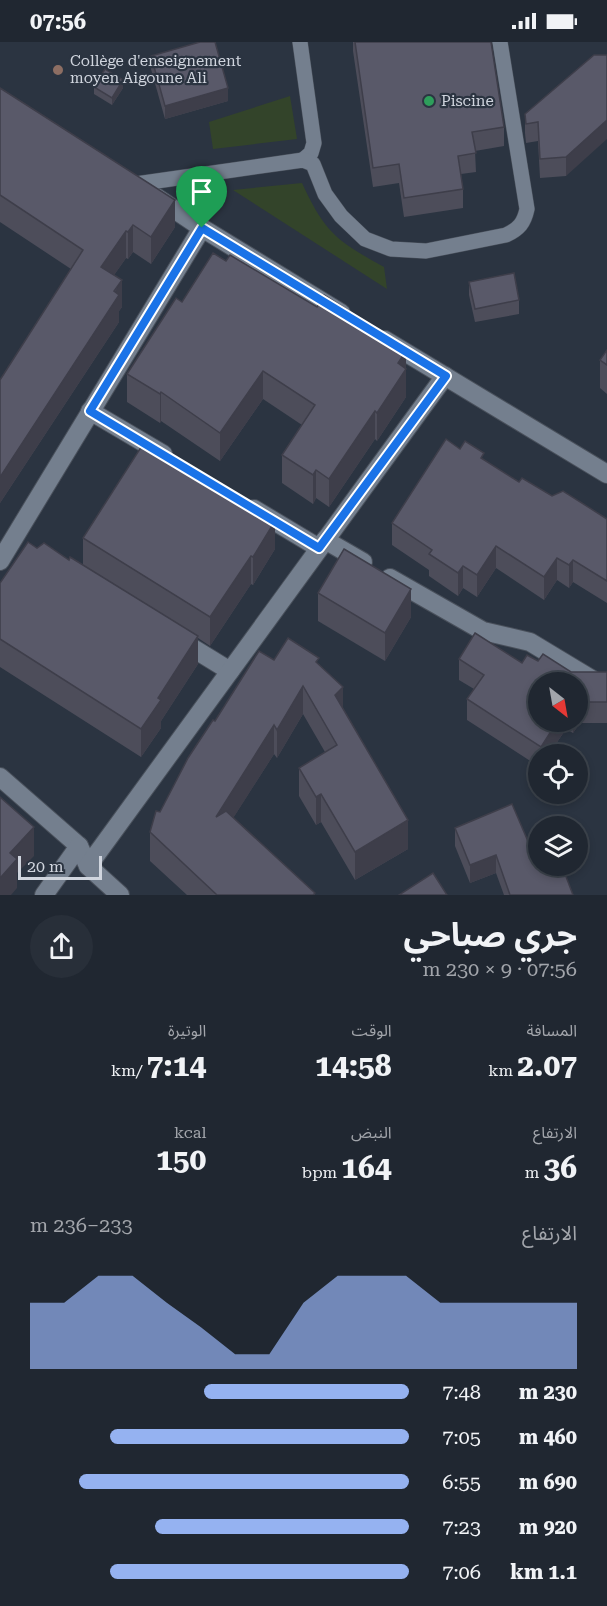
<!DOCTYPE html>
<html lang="ar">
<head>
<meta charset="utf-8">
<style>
	body { margin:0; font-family:"Roboto Serif","Noto Sans Arabic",serif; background:#282f39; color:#f1f3f6; direction:rtl; height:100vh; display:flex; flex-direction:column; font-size:22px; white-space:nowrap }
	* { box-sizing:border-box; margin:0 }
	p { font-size:20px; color:#a2a5ab }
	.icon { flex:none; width:33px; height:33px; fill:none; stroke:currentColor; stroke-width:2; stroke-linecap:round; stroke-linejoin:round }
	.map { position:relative; height:853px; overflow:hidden; direction:ltr }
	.drawer { display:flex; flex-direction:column; background:#202731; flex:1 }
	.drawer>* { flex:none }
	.needle { width:39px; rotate:149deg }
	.controls { position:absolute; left:528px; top:630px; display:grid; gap:12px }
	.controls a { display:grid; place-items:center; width:60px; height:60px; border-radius:50%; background:#202731; box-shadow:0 3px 9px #0003,0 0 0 2px #3d444d; font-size:30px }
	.scale { position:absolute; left:18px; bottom:15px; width:84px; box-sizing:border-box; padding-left:6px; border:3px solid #d0d5de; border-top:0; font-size:16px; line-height:21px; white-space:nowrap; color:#d0d5de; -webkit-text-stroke:4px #2b3441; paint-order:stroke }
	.pin { position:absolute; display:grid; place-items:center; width:51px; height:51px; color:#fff; margin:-62px -26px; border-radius:50% 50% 50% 0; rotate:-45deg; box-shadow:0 0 6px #0007 }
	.pin .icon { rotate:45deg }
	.round { display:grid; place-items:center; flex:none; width:63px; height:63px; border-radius:32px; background:#282f39 }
	.headline { display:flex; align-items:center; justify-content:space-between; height:102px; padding:0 30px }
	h1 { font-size:33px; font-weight:700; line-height:45px }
	.metrics { display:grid; grid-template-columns:repeat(3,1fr); gap:9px; height:102px; padding:6px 30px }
	.metrics div { display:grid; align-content:center }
	.metrics b { font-size:30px; font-weight:700 }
	.metrics small { font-size:16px; font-weight:400 }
	.metrics p { font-size:16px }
	.chart { height:168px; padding:12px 30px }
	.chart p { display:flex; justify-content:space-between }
	.chart svg { width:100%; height:108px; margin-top:6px; fill:#95b2f1; opacity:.7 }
	ul { padding:0 30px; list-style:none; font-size:20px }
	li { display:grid; grid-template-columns:96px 72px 1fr; align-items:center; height:45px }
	li i { height:15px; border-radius:8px; background:#95b2f1 }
	.status { display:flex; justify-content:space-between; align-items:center; height:42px; padding:0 30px; background:#202731; direction:ltr }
	.status svg { height:16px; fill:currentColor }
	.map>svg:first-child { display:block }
</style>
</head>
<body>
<div class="status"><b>07:56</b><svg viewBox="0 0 49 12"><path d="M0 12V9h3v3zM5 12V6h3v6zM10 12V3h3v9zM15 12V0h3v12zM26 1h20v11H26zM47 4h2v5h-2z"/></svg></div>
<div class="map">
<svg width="607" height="853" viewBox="0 0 607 853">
	<rect width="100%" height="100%" fill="#2b3441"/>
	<!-- green -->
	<g fill="#33442a">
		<polygon points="290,54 297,97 213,107 209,80"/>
		<path d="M302,141C325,191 337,199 384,225L387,247L233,148Z"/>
	</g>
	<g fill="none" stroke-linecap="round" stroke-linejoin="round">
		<defs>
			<g id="lane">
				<polyline points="300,0 314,101 311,111 303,118"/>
				<path d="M136,142L303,118L313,122L325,152L341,174L365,197L391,207L426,209L506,193C519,187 524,181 527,167L500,0"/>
			</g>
			<g id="street">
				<polyline points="156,155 202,186 341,271"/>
				<polyline points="385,298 607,432"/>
				<polyline points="90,369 163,412"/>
				<polyline points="254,467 319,506"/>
				<polyline points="325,498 363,520"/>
				<polyline points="0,519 202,186"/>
				<polyline points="390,536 483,589 530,600 593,638"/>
				<polyline points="178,597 230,629"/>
				<polyline points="0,735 79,804 88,824 120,853"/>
				<polyline points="88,824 445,334"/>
				<polyline points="44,853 79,804"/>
			</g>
		</defs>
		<!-- lane casing -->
		<use href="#lane" stroke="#49505b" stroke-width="16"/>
		<!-- street casing -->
		<use href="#street" stroke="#49505b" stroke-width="20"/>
		<!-- lane -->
		<use href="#lane" stroke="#747f8e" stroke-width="15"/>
		<!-- street -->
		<use href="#street" stroke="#747f8e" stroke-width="18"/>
	</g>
	<!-- wall -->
	<g fill="#4d4d5a" fill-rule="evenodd">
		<polygon points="353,0 491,0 504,85 504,104 475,109 476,130 461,132 463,147 463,166 404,175 399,141 373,145 353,9"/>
		<polygon points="607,13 566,134 540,136 538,99 526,101 525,91 525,72"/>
		<polygon points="151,14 228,59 165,77 151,27"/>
		<polygon points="94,45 123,46 112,63 94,52"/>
		<polygon points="0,46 175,185 151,222 133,210 128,217 126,216 114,233 122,265 119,269 119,280 0,461 0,338 71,227 0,180"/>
		<polygon points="226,219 317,265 366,282 406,309 406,355 377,399 375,397 329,465 316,456 313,462 282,441 282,413 302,383 263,357 220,419 161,379 160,381 127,360 127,332 182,260"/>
		<polygon points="469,240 519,258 519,272 475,280 469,253"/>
		<polygon points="607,308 607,352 600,346 600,318"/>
		<polygon points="460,407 484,418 519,440 607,477 607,561 573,540 569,546 557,538 544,558 496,526 477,555 463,546 458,554 429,534 429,528 392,503 392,481"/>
		<polygon points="83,496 275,507 253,543 251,542 210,604 198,596 198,622 161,679 161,686 141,715 0,625 0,541 37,506 83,523"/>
		<polygon points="318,551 411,575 385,619 318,579"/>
		<path d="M459,617L522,621L538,619L571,630H607V681H580L573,691L566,687L549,712H538V724L467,678V657L474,647L459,638ZM578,640V680H538Z"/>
		<polygon points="274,618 319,622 343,666 408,807 355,838 321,780 316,783 299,754 299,726 325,710 303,672 277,716 274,712 233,776 315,853 187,853 150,819 150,790 160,770 215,679"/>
		<polygon points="455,786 533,811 573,853 504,853 496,831 470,841 455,804"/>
	</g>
	<!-- shaded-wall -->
	<g fill="#3e3e4a">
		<polygon points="123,38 123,46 112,63 112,56"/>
		<polygon points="228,46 228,59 165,77 165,64"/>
		<polygon points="607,78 607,97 566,134 566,115"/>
		<polygon points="175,158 175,185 151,222 151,195"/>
		<polygon points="133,183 133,210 128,217 128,190"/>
		<polygon points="126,189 126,216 101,252 101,225"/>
		<polygon points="122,238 122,265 119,269 119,280 0,461 0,435"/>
		<polygon points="406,309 406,355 377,399 377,371 398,321"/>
		<polygon points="263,329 263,357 220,419 220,391"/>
		<polygon points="161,350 161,379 160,381 160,352"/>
		<polygon points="375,369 375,397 329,465 329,437"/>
		<polygon points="316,428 316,456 313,462 313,433"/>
		<polygon points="275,479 275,507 253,543 253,515"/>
		<polygon points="496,504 496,526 477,555 477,533"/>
		<polygon points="251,514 251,542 210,604 210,575"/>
		<polygon points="557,516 557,538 544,558 544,535"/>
		<polygon points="573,518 573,540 569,546 569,523"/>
		<polygon points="463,524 463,546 458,554 458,531"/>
		<polygon points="411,547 411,575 385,619 385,591"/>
		<polygon points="198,594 198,622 161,679 161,686 141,715 141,687 158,656"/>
		<polygon points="303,644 303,672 277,716 277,688"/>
		<polygon points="343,645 343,673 335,653"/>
		<polygon points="580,660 580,681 573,691 573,680 578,680 578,663"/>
		<polygon points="557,680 566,680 566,687 549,712 541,712 541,705"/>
		<polygon points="274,683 274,712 216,803 216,775"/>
		<polygon points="321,752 321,780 316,783 316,755"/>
		<polygon points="408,778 408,807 355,838 355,810"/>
		<polygon points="34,785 34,814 17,831 17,846 11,853 0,853 0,836 10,811"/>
		<polygon points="496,813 496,831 470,841 470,823"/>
	</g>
	<!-- building -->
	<g fill="#595969" stroke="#3e3e4a" stroke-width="1.5">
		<polygon points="200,0 215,0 228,46 165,64 151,14"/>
		<polygon points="355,0 491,0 504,85 472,90 476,111 458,114 463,147 404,156 399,122 373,126"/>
		<polygon points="594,13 607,13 607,78 566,115 540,117 538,80 526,82 525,72"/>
		<polygon points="105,27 123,38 112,56 94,45"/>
		<polygon points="0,46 175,158 151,195 133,183 128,190 126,189 101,225 122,238 114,249 119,253 0,435 0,338 83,208 0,153"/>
		<polygon points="213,211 226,219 230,213 317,265 324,253 366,280 365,281 406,309 398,321 406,327 377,371 375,369 329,437 316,428 313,433 282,413 315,363 263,329 220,391 161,350 160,352 127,332 176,256 182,260"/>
		<polygon points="514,231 519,258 475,267 469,240"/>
		<polygon points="607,308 607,323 600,318"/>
		<polygon points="446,397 460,407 465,399 484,411 481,416 519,440 522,436 552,454 563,449 607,477 607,539 573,518 569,523 557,516 544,535 496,504 477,533 463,524 458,531 429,512 432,508 392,481"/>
		<polygon points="145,399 275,479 253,515 251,514 210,575 83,496"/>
		<polygon points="28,500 37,506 44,501 69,518 70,515 198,594 158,656 161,658 141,687 0,597 0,541"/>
		<polygon points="344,507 411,547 385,591 318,551"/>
		<polygon points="475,591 522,621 527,613 538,619 543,612 571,630 607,630 607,660 580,660 578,663 578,640 538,640 538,680 557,680 541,705 467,657 484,633 459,617"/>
		<polygon points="288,596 319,616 316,620 343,645 335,653 408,778 355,810 321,752 316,755 299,726 337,703 303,644 277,688 274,683 216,775 226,769 315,851 313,853 217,853 150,790 156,769 160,770 188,716 213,678 215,679 259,609 274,618"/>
		<polygon points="0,755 34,785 10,811 17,817 0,836"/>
		<polygon points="512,762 533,811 538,809 538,824 562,824 573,853 510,853 496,813 470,823 455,786"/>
		<polygon points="433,831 447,853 399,853"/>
	</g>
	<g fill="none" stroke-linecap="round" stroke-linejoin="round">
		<defs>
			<polygon id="route" points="202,186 446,334 319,506 90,369"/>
		</defs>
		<!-- route casing -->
		<use href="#route" stroke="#fff" stroke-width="12"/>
		<!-- route -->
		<use href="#route" stroke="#1a73e8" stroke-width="8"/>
	</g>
	<!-- markers -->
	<circle fill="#8d6e63" stroke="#2b3441" stroke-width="2" cx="58" cy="28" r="6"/>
	<circle fill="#2e9e5b" stroke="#2b3441" stroke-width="2" cx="429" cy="59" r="6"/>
	<g text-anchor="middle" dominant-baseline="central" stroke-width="4.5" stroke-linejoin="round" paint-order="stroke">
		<!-- poi labels -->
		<g font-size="15" fill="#d0d5de" stroke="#2b3441" text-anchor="start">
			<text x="70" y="19">Collège d'enseignement<tspan x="70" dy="17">moyen Aigoune Ali</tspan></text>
			<text x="441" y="59">Piscine</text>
		</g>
	</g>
</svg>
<div class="controls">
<a><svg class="needle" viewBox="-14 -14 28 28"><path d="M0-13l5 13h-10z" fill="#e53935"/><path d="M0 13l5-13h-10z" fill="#a2a5ab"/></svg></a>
<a><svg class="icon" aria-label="locate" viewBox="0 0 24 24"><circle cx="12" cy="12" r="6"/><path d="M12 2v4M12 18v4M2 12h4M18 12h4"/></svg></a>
<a><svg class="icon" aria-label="layers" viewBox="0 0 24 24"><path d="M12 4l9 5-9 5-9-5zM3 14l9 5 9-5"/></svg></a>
</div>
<div class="scale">20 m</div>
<div class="pin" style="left:202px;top:186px;background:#1e9e55"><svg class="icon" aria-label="arrive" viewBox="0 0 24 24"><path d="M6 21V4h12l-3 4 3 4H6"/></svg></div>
</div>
<section class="drawer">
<div class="headline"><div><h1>جري صباحي</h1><p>07:56 · 9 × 230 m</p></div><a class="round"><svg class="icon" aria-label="share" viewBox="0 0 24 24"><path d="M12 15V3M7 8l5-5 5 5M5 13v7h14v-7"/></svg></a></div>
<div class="metrics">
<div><p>المسافة</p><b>2.07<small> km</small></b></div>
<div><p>الوقت</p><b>14:58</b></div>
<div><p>الوتيرة</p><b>7:14<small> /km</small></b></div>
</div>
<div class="metrics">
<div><p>الارتفاع</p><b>36<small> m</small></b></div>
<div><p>النبض</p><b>164<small> bpm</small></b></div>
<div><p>kcal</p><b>150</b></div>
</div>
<div class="chart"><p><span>الارتفاع</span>233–236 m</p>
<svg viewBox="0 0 160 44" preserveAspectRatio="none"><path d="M0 44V17L10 17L20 6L30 6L40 17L50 27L60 38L70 38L80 17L90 6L100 6L110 6L120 17L130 17L140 17L150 17L160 17V44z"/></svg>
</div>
<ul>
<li><b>230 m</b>7:48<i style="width:54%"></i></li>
<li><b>460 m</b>7:05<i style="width:79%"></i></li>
<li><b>690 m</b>6:55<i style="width:87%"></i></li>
<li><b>920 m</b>7:23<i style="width:67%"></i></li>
<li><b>1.1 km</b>7:06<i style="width:79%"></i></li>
</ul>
</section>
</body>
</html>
